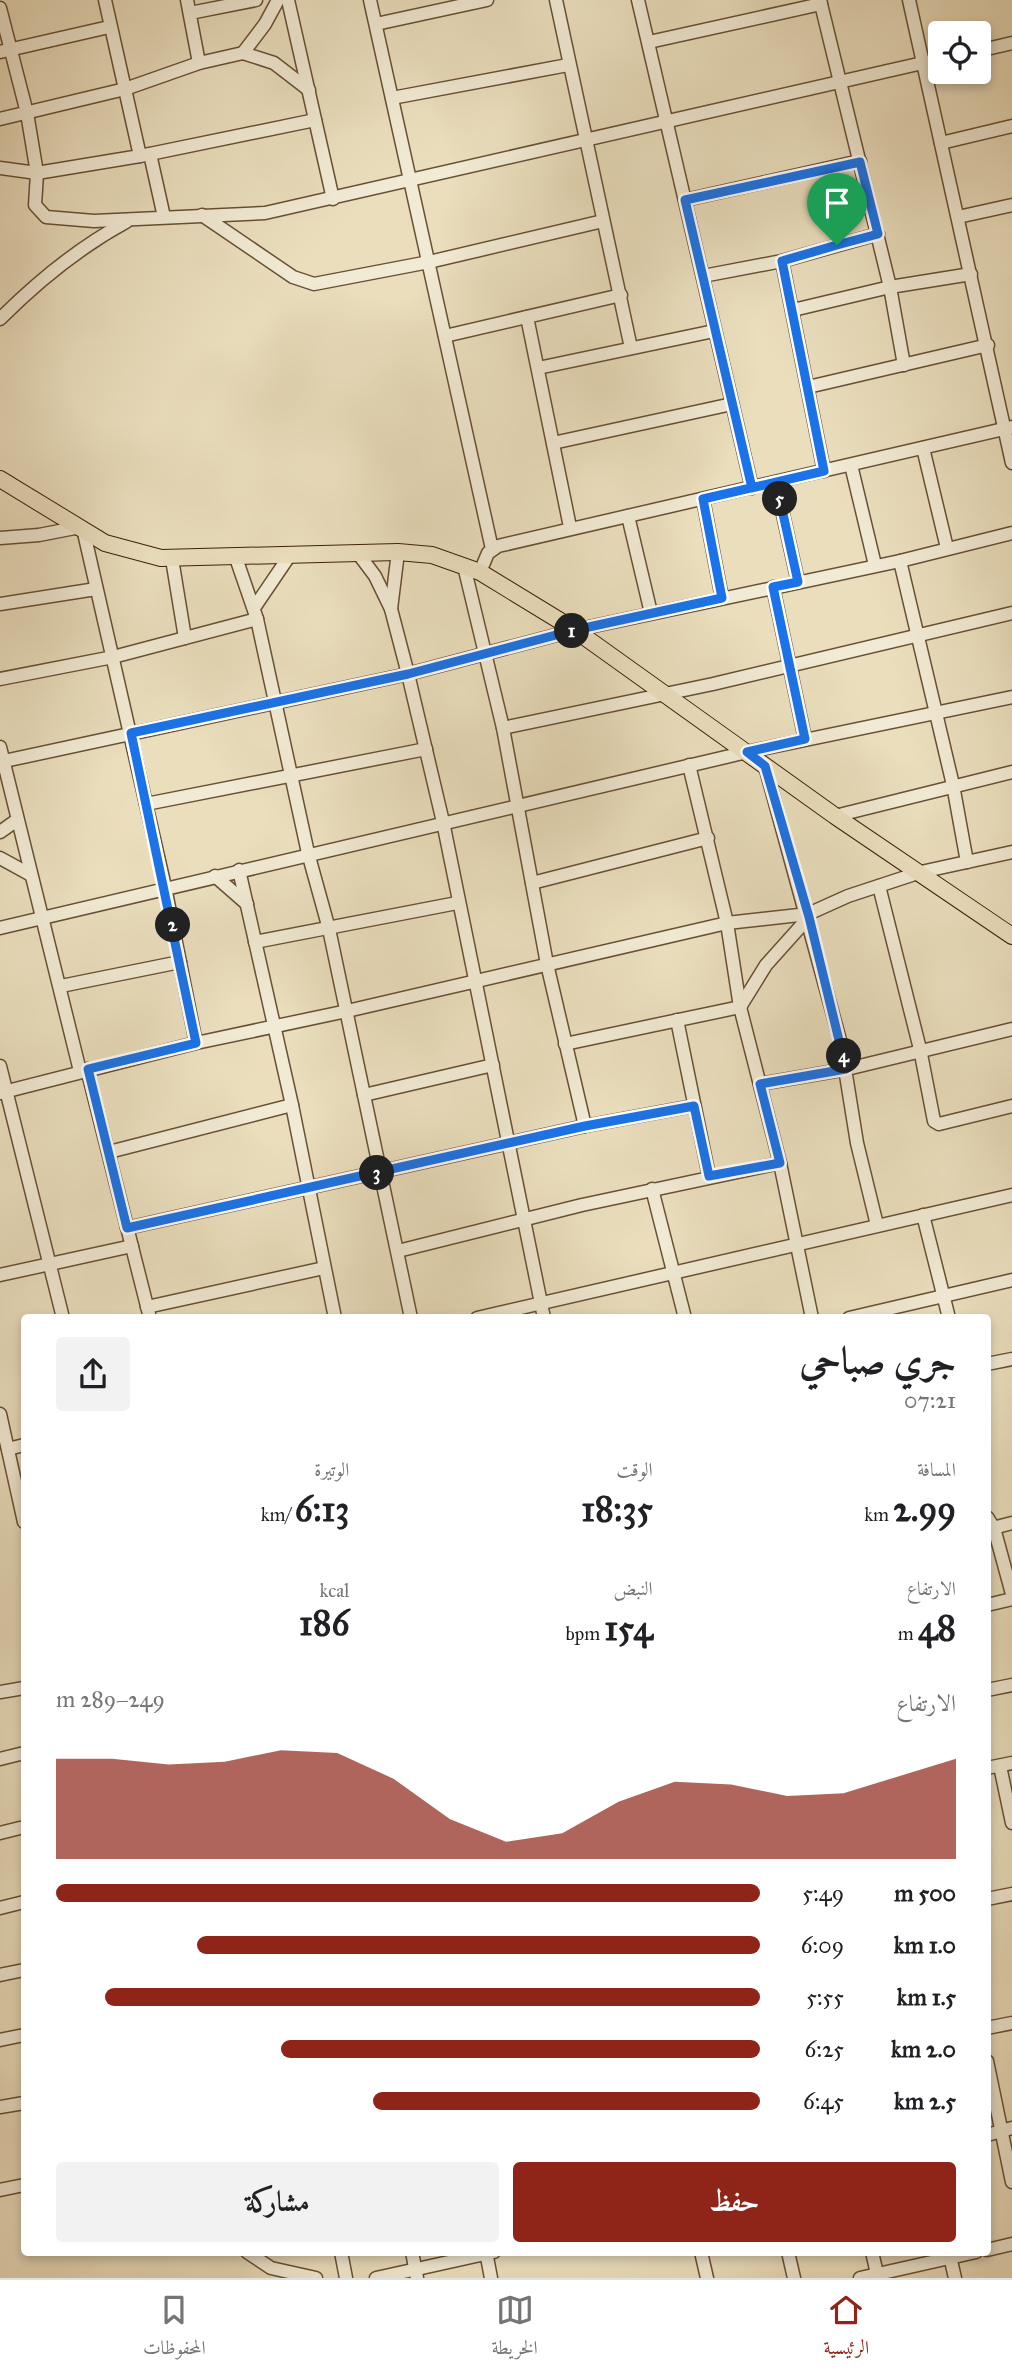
<!DOCTYPE html>
<html lang="ar">
<head>
<meta charset="utf-8">
<style>
	body { margin:0; font-family:"IM FELL Great Primer",Amiri,serif; background:#f2f2f2; color:#202124; direction:rtl; height:100vh; display:flex; flex-direction:column; font-size:26px; white-space:nowrap }
	* { box-sizing:border-box; margin:0 }
	p { font-size:23px; color:#757577 }
	.icon { flex:none; width:38px; height:38px; fill:none; stroke:currentColor; stroke-width:2; stroke-linecap:round; stroke-linejoin:round }
	.map { position:relative; flex:1; overflow:hidden; direction:ltr }
	.side { position:absolute; left:21px; top:1314px; width:970px; height:942px; display:flex; flex-direction:column; background:#fff; border-radius:7px; box-shadow:0 4px 10px #0003; direction:rtl }
	.side>* { flex:none }
	.controls { position:absolute; left:928px; top:21px; display:grid; gap:14px }
	.controls a { display:grid; place-items:center; width:63px; height:63px; border-radius:7px; background:#fff; box-shadow:0 4px 10px #0003; font-size:35px }
	.pin { position:absolute; display:grid; place-items:center; width:60px; height:60px; color:#fff; margin:-72px -30px; border-radius:50% 50% 50% 0; rotate:-45deg; box-shadow:0 0 7px #0007 }
	.pin .icon { rotate:45deg }
	.km { position:absolute; width:35px; height:35px; margin:-18px; border-radius:50%; background:#222; color:#fff; font-size:19px; line-height:35px; text-align:center }
	.round { display:grid; place-items:center; flex:none; width:74px; height:74px; border-radius:7px; background:#f2f2f2 }
	.headline { display:flex; align-items:center; justify-content:space-between; height:119px; padding:0 35px }
	h1 { font-size:38px; font-weight:700; line-height:52px }
	.metrics { display:grid; grid-template-columns:repeat(3,1fr); gap:10px; height:119px; padding:7px 35px }
	.metrics div { display:grid; align-content:center }
	.metrics b { font-size:35px; font-weight:700 }
	.metrics small { font-size:19px; font-weight:400 }
	.metrics p { font-size:19px }
	.chart { height:196px; padding:14px 35px }
	.chart p { display:flex; justify-content:space-between }
	.chart svg { width:100%; height:126px; margin-top:7px; fill:#8f2418; opacity:.7 }
	.primary-button { display:flex; gap:14px; margin-top:auto; padding:14px 35px }
	.primary-button a { flex:1; height:80px; border-radius:7px; background:#8f2418; color:#fff; font-size:28px; font-weight:700; line-height:80px; text-align:center }
	.primary-button a+a { background:#f2f2f2; color:#202124 }
	ul { padding:0 35px; list-style:none; font-size:23px }
	li { display:grid; grid-template-columns:112px 84px 1fr; align-items:center; height:52px }
	li i { height:18px; border-radius:9px; background:#8f2418 }
	.tab-bar { display:flex; justify-content:space-around; align-items:center; height:98px; border-top:2px solid #e0e0e0; background:#fff; font-size:19px; color:#757577 }
	.tab-bar a { display:grid; justify-items:center; gap:4px }
	.tab-bar .on { color:#8f2418 }
	.map>svg:first-child { display:block }
</style>
</head>
<body>
<div class="map">
<svg width="1012" height="2278" viewBox="0 0 1012 2278">
	<rect width="100%" height="100%" fill="#eadebd"/>
	<filter id="stains"><feTurbulence type="fractalNoise" baseFrequency=".00286" numOctaves="4"/><feColorMatrix values="0 0 0 0 .2 0 0 0 0 .09 0 0 0 0 .02 0 0 0 .5 -.17"/></filter>
	<radialGradient id="worn" r=".72"><stop offset=".6" stop-color="#630" stop-opacity="0"/><stop offset="1" stop-color="#630" stop-opacity=".3"/></radialGradient>
	<g fill="none" stroke-linecap="round" stroke-linejoin="round">
		<defs>
			<g id="minor">
				<polyline points="187,0 199,63"/>
				<polyline points="288,0 333,199"/>
				<polyline points="370,0 492,549"/>
				<polyline points="556,0 631,348"/>
				<polyline points="638,0 752,488"/>
				<polyline points="820,0 890,287 904,365"/>
				<polyline points="909,0 1012,463"/>
				<polyline points="0,8 27,113 37,173 140,156 105,0"/>
				<polyline points="190,13 256,0"/>
				<polyline points="376,24 487,0"/>
				<polyline points="649,42 821,4"/>
				<polyline points="978,51 1012,43"/>
				<polyline points="0,52 109,27"/>
				<polyline points="243,53 265,24 278,0"/>
				<polyline points="392,98 568,65"/>
				<polyline points="0,119 125,89 199,63 243,53 274,63 309,90"/>
				<polyline points="941,143 1012,126"/>
				<polyline points="150,154 164,217"/>
				<polyline points="140,156 315,120"/>
				<polyline points="0,168 37,173 35,205 46,217 94,221 265,213 940,59"/>
				<polyline points="685,200 860,161"/>
				<polyline points="202,215 293,277 314,284 429,262 603,221"/>
				<polyline points="958,217 1012,205"/>
				<polyline points="782,261 824,471"/>
				<polyline points="703,276 782,261 878,234"/>
				<polyline points="793,310 890,287 971,274"/>
				<polyline points="527,317 570,527"/>
				<path d="M0,319C39,280 78,248 126,222"/>
				<polyline points="445,336 621,295"/>
				<polyline points="538,368 714,331"/>
				<polyline points="808,387 988,345"/>
				<polyline points="553,443 732,404"/>
				<polyline points="923,448 947,548"/>
				<polyline points="851,465 875,565"/>
				<polyline points="776,483 798,582"/>
				<polyline points="703,499 722,598"/>
				<polyline points="628,516 651,613"/>
				<polyline points="84,533 165,887 196,1043"/>
				<polyline points="0,538 39,535 75,528"/>
				<polyline points="357,552 375,576 391,609 408,674 443,822 544,1318"/>
				<polyline points="236,558 257,619 308,853 329,929 411,1318"/>
				<polyline points="172,559 185,638"/>
				<polyline points="900,561 953,785 967,862"/>
				<polyline points="464,566 503,728 547,964 585,1126"/>
				<polyline points="480,572 488,553 498,546 1012,427"/>
				<polyline points="773,587 805,739"/>
				<polyline points="0,604 96,589"/>
				<polyline points="254,608 290,555"/>
				<polyline points="391,609 398,552"/>
				<polyline points="0,679 113,657 257,619"/>
				<polyline points="503,728 713,684 1012,613"/>
				<polyline points="0,747 80,1071"/>
				<polyline points="0,762 408,674 575,630 900,561 1012,533"/>
				<polyline points="689,765 727,923 740,1007 780,1163 812,1318"/>
				<polyline points="765,766 841,1044 857,1143 877,1225"/>
				<polyline points="146,804 426,749"/>
				<polyline points="835,816 1012,772"/>
				<polyline points="0,832 17,820"/>
				<polyline points="0,858 31,875"/>
				<polyline points="239,870 292,1105 335,1318"/>
				<polyline points="215,876 247,904"/>
				<polyline points="532,883 708,838"/>
				<polyline points="879,886 920,1049 934,1121 939,1124 1012,1106"/>
				<polyline points="0,928 747,752 1012,697"/>
				<polyline points="255,942 457,903"/>
				<polyline points="61,986 180,962"/>
				<polyline points="677,1020 709,1176"/>
				<polyline points="565,1044 740,1007 766,965 809,917"/>
				<polyline points="0,1066 63,1318"/>
				<polyline points="87,1069 150,1318"/>
				<polyline points="760,1084 847,1069 1012,1029"/>
				<polyline points="0,1093 196,1043 347,1011 727,923 808,914 848,896 921,872 1012,852"/>
				<polyline points="364,1095 493,1065"/>
				<polyline points="109,1152 292,1105"/>
				<polyline points="652,1189 685,1318"/>
				<polyline points="923,1215 949,1318"/>
				<polyline points="127,1228 585,1126 693,1106"/>
				<polyline points="398,1251 582,1205 780,1163"/>
				<polyline points="0,1275 132,1246"/>
				<polyline points="147,1307 324,1268"/>
				<polyline points="477,1318 1012,1195"/>
				<polyline points="849,1318 1012,1280"/>
				<polyline points="987,1364 1012,1359"/>
				<polyline points="0,1414 24,1522"/>
				<polyline points="8,1449 24,1445"/>
				<polyline points="987,1517 994,1528 1012,1594"/>
				<polyline points="989,1529 1012,1523"/>
				<polyline points="987,1605 1012,1599"/>
				<polyline points="987,1690 1012,1685"/>
				<polyline points="0,1692 24,1688"/>
				<polyline points="0,1759 24,1753"/>
				<polyline points="1000,1766 1012,1823"/>
				<polyline points="987,1768 1012,1763"/>
				<polyline points="0,1833 24,1827"/>
				<polyline points="987,1899 1012,1894"/>
				<polyline points="0,1908 24,1902"/>
				<polyline points="0,1975 24,1970"/>
				<polyline points="987,2028 1012,2023"/>
				<polyline points="0,2040 24,2035"/>
				<polyline points="987,2061 1012,2182"/>
				<polyline points="0,2107 24,2103"/>
				<polyline points="987,2135 1012,2128"/>
				<polyline points="0,2190 24,2185"/>
				<polyline points="987,2250 1012,2244"/>
				<polyline points="247,2252 271,2268 316,2278"/>
				<polyline points="341,2252 346,2278"/>
				<polyline points="412,2252 417,2278"/>
				<polyline points="486,2252 491,2278"/>
				<polyline points="701,2252 707,2278"/>
				<polyline points="788,2252 794,2278"/>
				<polyline points="872,2252 878,2278"/>
				<polyline points="949,2252 955,2278"/>
				<polyline points="376,2278 494,2252"/>
				<polyline points="860,2278 976,2252"/>
			</g>
			<polyline id="major" points="0,479 105,543 161,558 398,552 432,555 480,572 575,630 835,816 1012,936"/>
		</defs>
		<!-- minor casing -->
		<use href="#minor" stroke="#685034" stroke-width="15"/>
		<!-- major casing -->
		<use href="#major" stroke="#3c2107" stroke-width="18"/>
		<!-- minor -->
		<use href="#minor" stroke="#f1ead4" stroke-width="12"/>
		<!-- major -->
		<use href="#major" stroke="#eadebd" stroke-width="16"/>
	</g>
	<g fill="none" stroke-linecap="round" stroke-linejoin="round">
		<defs>
			<polyline id="route" points="837,245 782,261 824,471 703,499 722,598 575,630 408,674 131,733 196,1043 88,1069 127,1228 585,1126 694,1106 709,1176 780,1163 760,1084 846,1069 809,917 765,766 747,752 805,739 773,587 798,582 776,482 752,488 685,200 860,162 878,234 837,245"/>
		</defs>
		<!-- route casing -->
		<use href="#route" stroke="#fff" stroke-width="14"/>
		<!-- route -->
		<use href="#route" stroke="#1a73e8" stroke-width="9"/>
	</g>
	<rect width="100%" height="100%" filter="url(#stains)"/>
	<rect width="100%" height="100%" fill="url(#worn)"/>
</svg>
<div class="controls">
<a><svg class="icon" aria-label="locate" viewBox="0 0 24 24"><circle cx="12" cy="12" r="6"/><path d="M12 2v4M12 18v4M2 12h4M18 12h4"/></svg></a>
</div>
<div class="pin" style="left:837px;top:245px;background:#1e9e55"><svg class="icon" aria-label="arrive" viewBox="0 0 24 24"><path d="M6 21V4h12l-3 4 3 4H6"/></svg></div>
<b class="km" style="left:572px;top:631px">1</b>
<b class="km" style="left:173px;top:925px">2</b>
<b class="km" style="left:377px;top:1173px">3</b>
<b class="km" style="left:844px;top:1056px">4</b>
<b class="km" style="left:780px;top:499px">5</b>
<section class="side">
<div class="headline"><div><h1>جري صباحي</h1><p>07:21</p></div><a class="round"><svg class="icon" aria-label="share" viewBox="0 0 24 24"><path d="M12 15V3M7 8l5-5 5 5M5 13v7h14v-7"/></svg></a></div>
<div class="metrics">
<div><p>المسافة</p><b>2.99<small> km</small></b></div>
<div><p>الوقت</p><b>18:35</b></div>
<div><p>الوتيرة</p><b>6:13<small> /km</small></b></div>
</div>
<div class="metrics">
<div><p>الارتفاع</p><b>48<small> m</small></b></div>
<div><p>النبض</p><b>154<small> bpm</small></b></div>
<div><p>kcal</p><b>186</b></div>
</div>
<div class="chart"><p><span>الارتفاع</span>249–289 m</p>
<svg viewBox="0 0 160 44" preserveAspectRatio="none"><path d="M0 44V9L10 9L20 11L30 10L40 6L50 7L60 16L70 30L80 38L90 35L100 24L110 17L120 18L130 22L140 21L150 15L160 9V44z"/></svg>
</div>
<ul>
<li><b>500 m</b>5:49<i style="width:100%"></i></li>
<li><b>1.0 km</b>6:09<i style="width:80%"></i></li>
<li><b>1.5 km</b>5:55<i style="width:93%"></i></li>
<li><b>2.0 km</b>6:25<i style="width:68%"></i></li>
<li><b>2.5 km</b>6:45<i style="width:55%"></i></li>
</ul>
<div class="primary-button"><a>حفظ</a><a>مشاركة</a></div>
</section>
</div>
<nav class="tab-bar">
<a class="on"><svg class="icon" aria-label="home" viewBox="0 0 24 24"><path d="M3 11l9-7 9 7M6 9v11h12V9"/></svg>الرئيسية</a>
<a><svg class="icon" aria-label="map" viewBox="0 0 24 24"><path d="M3 6l6-2 6 2 6-2v14l-6 2-6-2-6 2zM9 4v14M15 6v14"/></svg>الخريطة</a>
<a><svg class="icon" aria-label="saved" viewBox="0 0 24 24"><path d="M7 4h10v16l-5-4-5 4z"/></svg>المحفوظات</a>
</nav>
</body>
</html>
